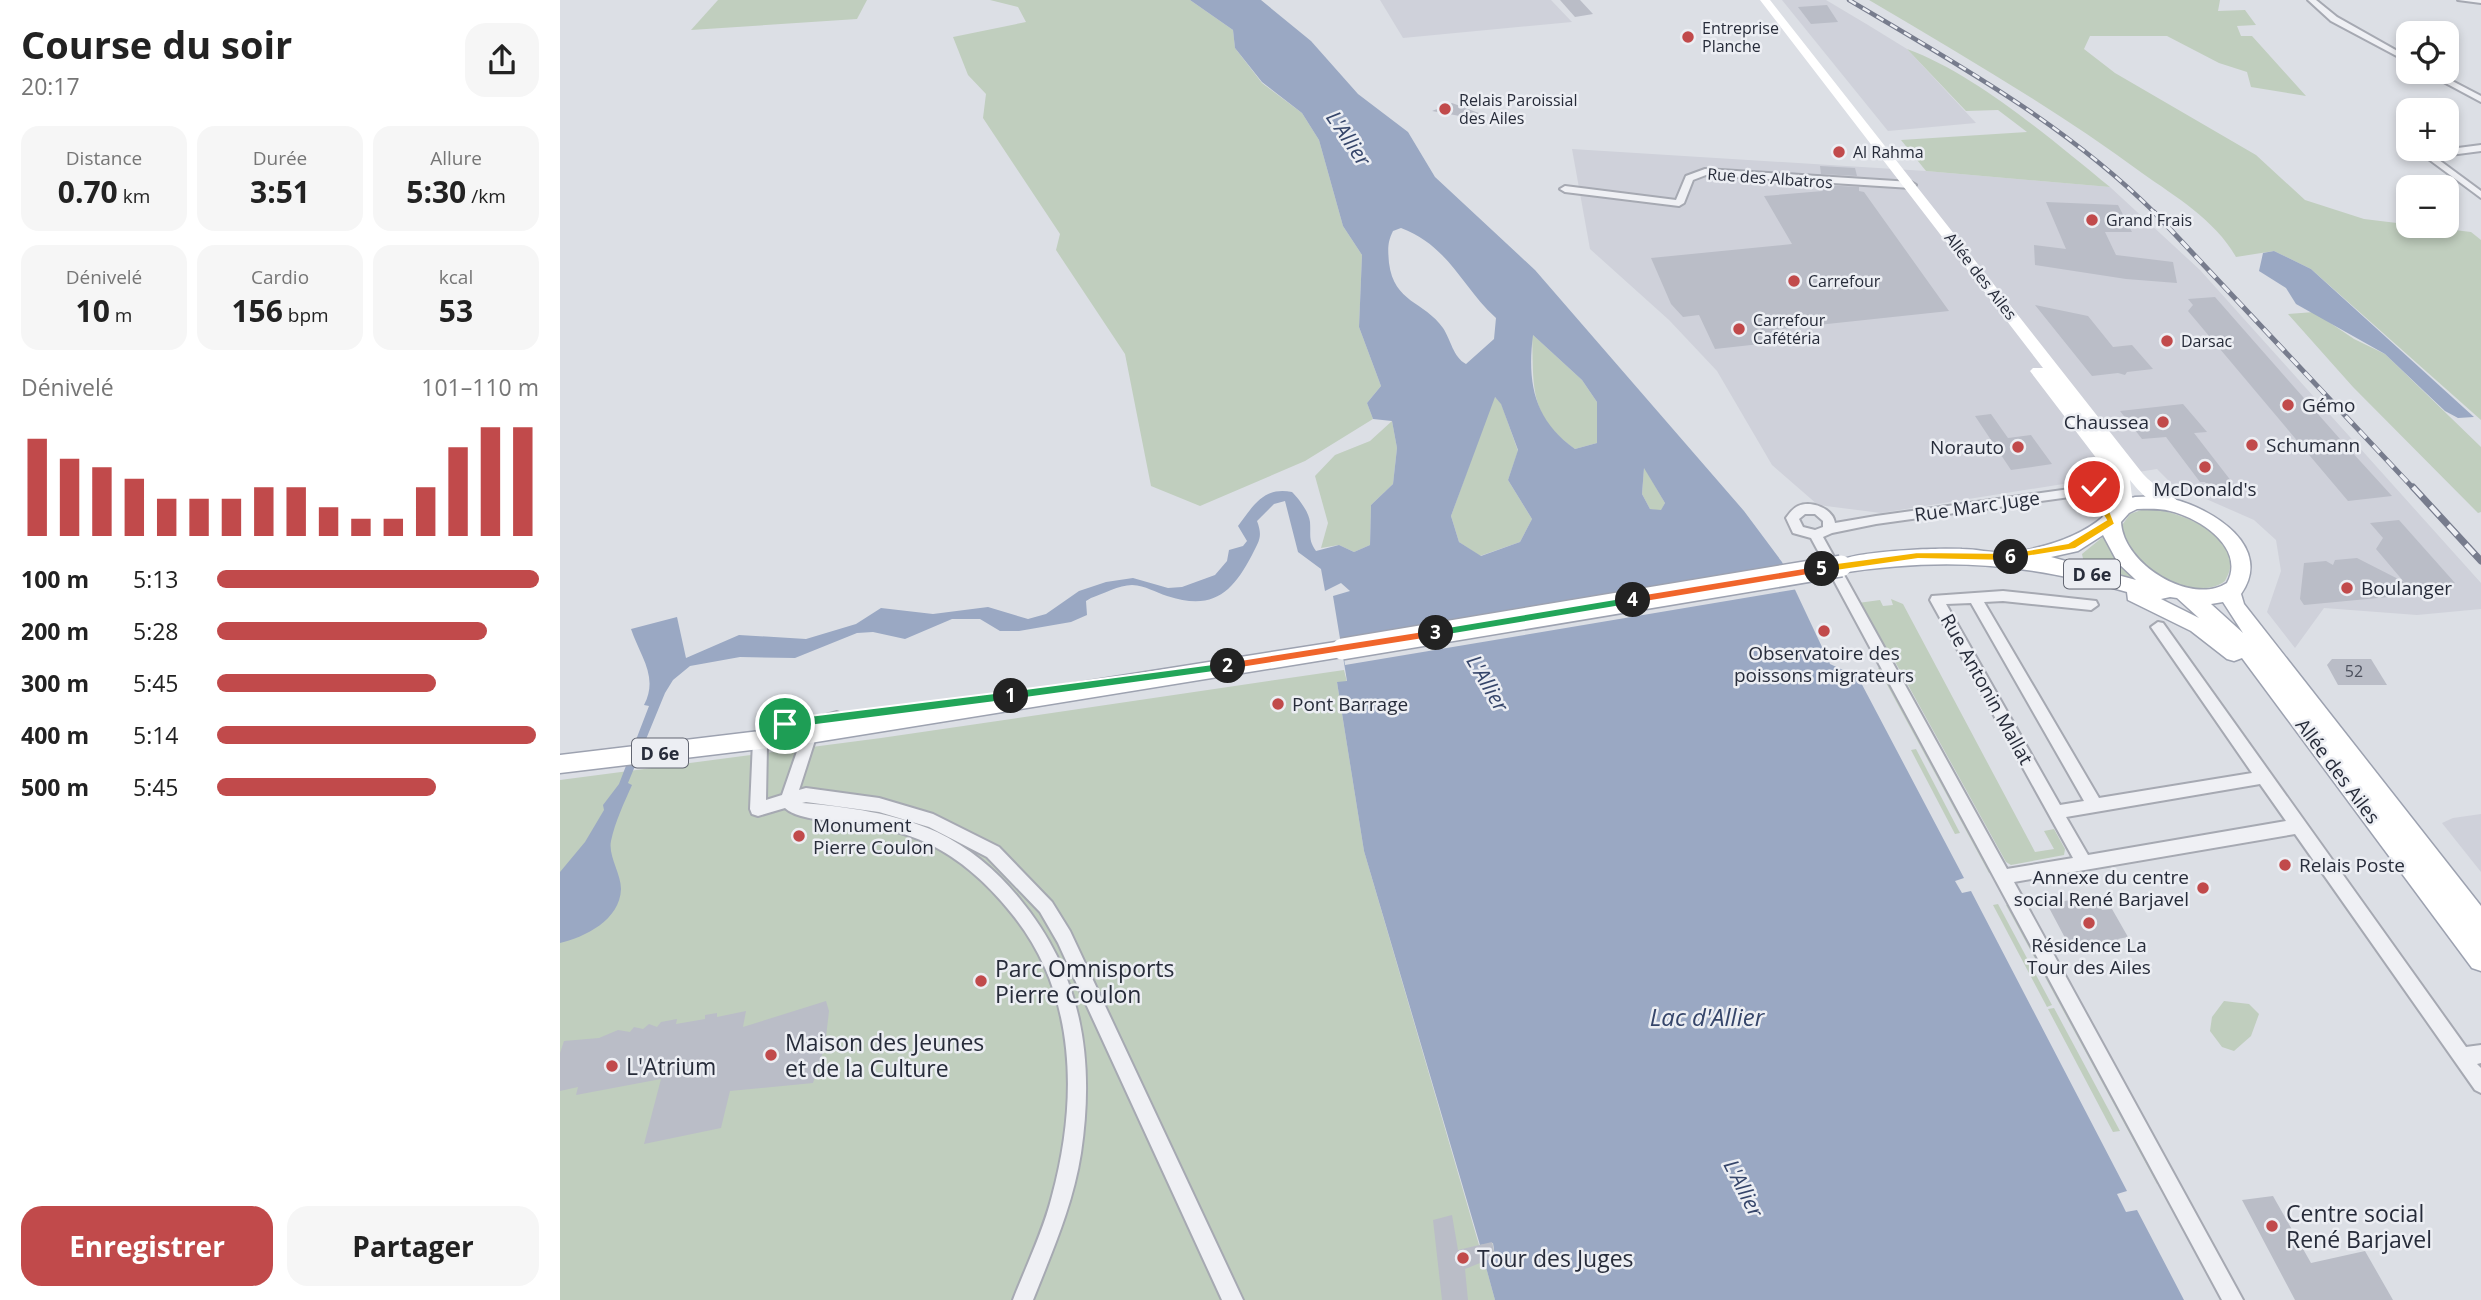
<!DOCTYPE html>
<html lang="fr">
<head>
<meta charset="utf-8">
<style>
	body { margin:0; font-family:"Open Sans",sans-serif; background:#f6f6f6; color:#222; height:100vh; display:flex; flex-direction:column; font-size:26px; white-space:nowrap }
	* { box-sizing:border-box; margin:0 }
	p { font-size:23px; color:#767676 }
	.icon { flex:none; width:38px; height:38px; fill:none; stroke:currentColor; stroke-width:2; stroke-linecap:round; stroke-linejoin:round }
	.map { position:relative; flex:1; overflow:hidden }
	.panel { display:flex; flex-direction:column; background:#fff; width:560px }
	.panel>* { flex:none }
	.controls { position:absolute; left:1836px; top:21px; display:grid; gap:14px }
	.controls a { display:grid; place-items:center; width:63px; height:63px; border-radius:14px; background:#fff; box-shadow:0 4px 10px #0003; font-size:35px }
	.pin { position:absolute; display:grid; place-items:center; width:60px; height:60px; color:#fff; margin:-30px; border:4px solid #fff; border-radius:50%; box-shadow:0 2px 7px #0007 }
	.km { position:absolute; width:35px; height:35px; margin:-18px; border-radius:50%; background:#222; color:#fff; font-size:19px; line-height:35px; text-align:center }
	.round { display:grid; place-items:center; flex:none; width:74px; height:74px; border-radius:21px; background:#f6f6f6 }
	.head { display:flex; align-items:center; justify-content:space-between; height:119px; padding:0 21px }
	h1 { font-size:38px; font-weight:700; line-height:52px }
	.figures { display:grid; grid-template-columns:repeat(3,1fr); gap:10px; height:119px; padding:7px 21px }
	.figures div { display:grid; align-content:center; border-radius:18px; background:#f6f6f6; text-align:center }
	.figures b { font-size:30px; font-weight:700 }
	.figures small { font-size:19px; font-weight:400 }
	.figures p { font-size:19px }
	.chart { height:196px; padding:14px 21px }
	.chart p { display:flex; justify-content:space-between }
	.chart svg { width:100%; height:126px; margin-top:7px; stroke:#c14a4b; stroke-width:6 }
	.primary-button { display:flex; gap:14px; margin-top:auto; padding:14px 21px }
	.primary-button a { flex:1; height:80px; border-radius:21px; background:#c14a4b; color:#fff; font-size:28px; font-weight:700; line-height:80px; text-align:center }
	.primary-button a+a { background:#f6f6f6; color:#222 }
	ul { padding:0 21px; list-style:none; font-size:23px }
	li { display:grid; grid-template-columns:112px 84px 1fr; align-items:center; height:52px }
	li i { height:18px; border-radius:9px; background:#c14a4b }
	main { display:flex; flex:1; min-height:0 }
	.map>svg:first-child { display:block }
</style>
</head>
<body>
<main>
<section class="panel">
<div class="head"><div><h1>Course du soir</h1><p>20:17</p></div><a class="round"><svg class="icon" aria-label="share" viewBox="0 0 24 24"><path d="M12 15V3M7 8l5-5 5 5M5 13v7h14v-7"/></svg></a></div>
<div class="figures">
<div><p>Distance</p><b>0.70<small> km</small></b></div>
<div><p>Durée</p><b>3:51</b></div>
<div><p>Allure</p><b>5:30<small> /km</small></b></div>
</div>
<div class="figures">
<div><p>Dénivelé</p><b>10<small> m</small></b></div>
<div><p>Cardio</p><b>156<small> bpm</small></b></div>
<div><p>kcal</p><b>53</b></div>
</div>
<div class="chart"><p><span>Dénivelé</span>101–110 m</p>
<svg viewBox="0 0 160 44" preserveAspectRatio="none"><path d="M5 44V10M15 44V17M25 44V20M35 44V24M45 44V31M55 44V31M65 44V31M75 44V27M85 44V27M95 44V34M105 44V38M115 44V38M125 44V27M135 44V13M145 44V6M155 44V6"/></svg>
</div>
<ul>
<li><b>100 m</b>5:13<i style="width:100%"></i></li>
<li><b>200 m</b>5:28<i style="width:84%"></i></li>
<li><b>300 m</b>5:45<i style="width:68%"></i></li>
<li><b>400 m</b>5:14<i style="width:99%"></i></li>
<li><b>500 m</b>5:45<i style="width:68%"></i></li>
</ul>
<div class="primary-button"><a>Enregistrer</a><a>Partager</a></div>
</section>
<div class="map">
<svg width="1921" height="1300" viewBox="0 0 1921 1300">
	<rect width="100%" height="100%" fill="#dcdfe5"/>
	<!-- built -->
	<g fill="#cfd1da">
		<polygon points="820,0 991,0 1012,22 843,38"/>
		<polygon points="1222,0 1266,0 1308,25 1347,49 1416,123 1328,131"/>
		<polygon points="1012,149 1366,171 1550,187 1640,270 1921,583 1921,609 1857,615 1764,608 1735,648 1707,612 1721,571 1716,540 1694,520 1612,484 1597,469 1321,513 1258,505 1212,465 1157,371 1109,320 1030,249"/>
		<polygon points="1921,814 1921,872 1882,823 1893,818"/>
	</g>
	<!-- green -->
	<g fill="#c0cebe">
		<polygon points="158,0 307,0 297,19 131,30"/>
		<polygon points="430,0 630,0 673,30 675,48 702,83 742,113 759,140 783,226 802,255 799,327 821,386 807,403 813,419 745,461 640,506 591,486 565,354 496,250 500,234 423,118 426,94 408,75 393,37 466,22 458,7"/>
		<path d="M1309,0H1660L1658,11L1685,10L1696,25L1677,26L1681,36H1692L1746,96L1691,87L1687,72L1659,63L1607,36H1530L1524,49L1555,73L1696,155L1745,200L1804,219L1911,232L1921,240V420L1751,269L1714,251L1676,257C1655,220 1616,197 1582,173C1495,109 1402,55 1309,0Z"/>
		<path d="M1347,49C1416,74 1492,140 1550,187L1366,171L1341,140L1467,132L1438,110L1406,111Z"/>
		<polygon points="1754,312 1794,339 1825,354 1921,447 1921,512 1918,513 1793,387 1728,314"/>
		<path d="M972,334L1022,380L1037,402V443L1015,449C968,415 974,387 972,334Z"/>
		<polygon points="934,396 941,403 958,451 948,480 972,519 960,542 920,556 899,542 891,516"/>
		<polygon points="832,421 837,448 833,484 811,505 810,545 794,552 779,545 761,548 768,523 755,476 775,455 810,441"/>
		<polygon points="1084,467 1105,503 1101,511 1090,509 1082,494"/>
		<path d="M1584,509C1616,508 1692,538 1665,581C1643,599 1590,580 1573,559C1567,551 1564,537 1560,528L1570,514Z"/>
		<polygon points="1544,536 1559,562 1588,583 1532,568 1524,563 1522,554"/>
		<polygon points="1331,599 1343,604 1475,852 1494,849 1484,831 1494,829 1505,849 1504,855 1451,865 1446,862 1333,658 1329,658 1298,603 1320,600 1323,606 1333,605"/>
		<polygon points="1322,667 1434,872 1429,873 1318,668"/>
		<polygon points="784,670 787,682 777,682 804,851 919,1245 932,1242 935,1257 924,1260 935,1300 0,1300 0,780 321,738"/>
		<polygon points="1356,749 1400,833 1395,834 1351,750"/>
		<polygon points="1438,904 1492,1005 1487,1007 1433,905"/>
		<polygon points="1451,904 1602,1183 1597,1184 1446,905"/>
		<polygon points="1664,1001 1689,1004 1699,1014 1691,1036 1674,1051 1662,1047 1650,1031 1652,1017"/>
		<polygon points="1494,1008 1560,1131 1553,1132 1488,1009"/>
	</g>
	<!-- water -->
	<g fill="#9aa8c3" fill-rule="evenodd">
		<path d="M630,0H701L751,41L798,94L848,132L875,177L975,270L1184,511L1222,562L1270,664L1298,677L1404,878L1395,881L1402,893L1411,891L1567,1191L1557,1194L1566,1212L1577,1210L1624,1300H935L924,1260L935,1257L933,1243L920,1245L804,851L777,682L787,681L773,596L790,591L781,583L765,591L761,569L738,552L725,501L714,504L697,521C703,537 699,541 692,555C672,593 653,611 607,596C595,592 586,586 572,585C559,585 543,594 531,598L526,601L527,615L511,622L459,631H440L420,619H392L345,639L313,632L297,633L235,658L180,657L130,666L113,680L105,693L68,783L72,785C64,803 55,822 51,841C48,856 61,873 61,889C60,920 25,937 0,943V872L25,842L44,810L43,805L59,784L89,706L84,705C99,677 80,656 71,629L117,617L126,658L179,635L246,639L296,624L321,608L373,614L428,607L468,619L486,614L519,591L546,582L573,578L608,588L622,587L655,575L667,561L669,550L683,546L687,541L678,526C693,506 704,486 732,492C739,499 749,512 750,522C751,535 748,540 756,551L779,545L794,552L810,545L811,505L833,484L837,448L832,421L813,419L807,403L821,386L799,327L802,255L783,226L759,140L742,113L702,82L675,48L673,30ZM841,228C890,247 900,285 936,318L934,339L906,364C893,357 891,340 883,328C864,301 834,303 829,263C828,250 827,243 833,231ZM973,335L1022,380L1037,402V443L1015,449C974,420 967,383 973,335ZM935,397L941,404L958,450L948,480L972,519L960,542L921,556L899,542L891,516ZM1084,468L1105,503L1101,510L1090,509L1082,494Z"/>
		<polygon points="1714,251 1751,269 1914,417 1898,418 1885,411 1825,354 1736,304 1726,288 1699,271 1703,253"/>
	</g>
	<!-- pier -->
	<polygon fill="#dcdfe5" points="1227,565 1238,589 785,665 781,638"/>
	<!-- building -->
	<g fill="#babdc7">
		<polygon points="1000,0 1020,0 1033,14 1015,17"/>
		<polygon points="1267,5 1278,22 1251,24 1238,7"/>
		<polygon points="892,103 924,115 922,120 872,111"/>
		<polygon points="1260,166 1295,168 1297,176 1261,174"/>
		<polygon points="1262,185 1299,187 1299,191 1304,192 1389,311 1212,330 1218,342 1155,349 1139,315 1123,317 1111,304 1091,258 1232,244 1204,196 1263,191"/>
		<polygon points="1486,202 1558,205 1572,232 1545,232 1556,255 1613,262 1617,283 1566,279 1475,265 1474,245 1506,249"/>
		<polygon points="1655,297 1780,439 1832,496 1788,501 1628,311 1633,305 1628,299"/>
		<polygon points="1475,305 1528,316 1553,347 1572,345 1593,369 1567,372 1565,375 1558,373 1532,376"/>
		<polygon points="1623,404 1647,432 1634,433 1675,486 1649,488 1645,482 1640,482 1606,437 1582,439 1560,411"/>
		<polygon points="1431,414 1448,438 1471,435 1492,464 1451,470 1415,416"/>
		<polygon points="1839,520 1895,583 1834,589 1839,596 1744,605 1740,599 1744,563 1766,561 1773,565 1775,560 1797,558 1844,582 1816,549 1823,538 1810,523"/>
		<polygon points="1772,659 1811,659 1827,685 1778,685 1767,665"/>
		<polygon points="1534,896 1542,910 1552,909 1568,937 1558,939 1560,943 1512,951 1487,904"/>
		<polygon points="266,1001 269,1011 265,1046 253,1083 170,1091 161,1128 84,1144 101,1079 16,1095 18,1087 0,1091 0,1053 4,1041 39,1038 58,1030 70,1032 74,1027 83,1029 89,1024 97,1027 101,1022 117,1019 116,1024 145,1019 145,1015 157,1013 157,1017 186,1011 183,1027"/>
		<polygon points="1713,1196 1751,1263 1805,1251 1833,1300 1735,1300 1682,1200"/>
		<polygon points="892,1215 898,1250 932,1242 935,1257 905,1269 908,1300 882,1300 873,1220"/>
	</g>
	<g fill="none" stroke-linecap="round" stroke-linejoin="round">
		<defs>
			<g id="street">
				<polygon points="1748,0 1756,0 1777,17 1848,57 1848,62 1771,21"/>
				<polygon points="1898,0 1921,0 1921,3"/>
				<polygon points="1865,72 1875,72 1921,96 1921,102"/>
				<polygon points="1921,145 1921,151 1875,157 1921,191 1921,198 1863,155 1867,152"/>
				<polygon points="1145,169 1351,182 1356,185 1351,188 1146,175 1133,180 1124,203 1119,206 1005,192 1000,189 1005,186 1116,200 1126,176"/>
				<path d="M1545,457L1551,461V482L1540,489L1571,507L1565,511L1538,499L1548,505L1558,520L1552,524L1548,523L1540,511L1517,496L1316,524L1272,533L1263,537L1447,869L1513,858L1370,600L1372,596L1443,591L1536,601L1538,605L1531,610L1443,601L1424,602L1539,798L1692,773L1591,627L1598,622L1603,623L1906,1047L1921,1045V1063L1917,1064L1921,1068V1093L1915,1090L1735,834L1454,882L1683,1300H1662L1251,538L1233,533L1226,518C1229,514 1233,508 1238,506C1252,500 1273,509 1275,523L1316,516L1517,488L1539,480V461ZM1245,514H1255L1263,521V527L1255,530L1243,527L1239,519ZM1411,603L1524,801L1500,805L1386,604ZM1700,784L1726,821L1528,855L1506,817Z"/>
				<path d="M277,712L282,714L284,718L282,722L255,730L257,734L239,790L246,788L319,798L373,814L439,847L492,902L510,931L683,1300H662L498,943L480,912L427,857L369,827L319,812L246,802L242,803C288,807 334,813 377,832C409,847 437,871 459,898C522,974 535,1058 521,1153C513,1205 492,1252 473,1300H453C466,1266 483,1232 492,1196C518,1100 517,994 452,914C429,885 401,859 367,843C346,833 324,828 301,824C280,820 240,822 225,808L198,816L192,814L190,809L193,741L195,737L208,732L213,734L215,738L213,742L207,745L206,800L222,795L242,737L236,735L227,737L222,735L220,731L222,727Z"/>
			</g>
			<g id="primary">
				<path d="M1575,497C1588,496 1600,496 1613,499C1653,509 1714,547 1681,594L1684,604L1921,906V971L1912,968L1682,658L1674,661L1667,659L1631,631L1568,600L1567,592C1467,563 1384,557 1281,573L1271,566C1281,550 1381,548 1402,549C1419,549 1440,555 1456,552C1486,547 1520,537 1544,516C1556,507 1560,501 1575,497ZM1577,509C1588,509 1599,508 1610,511C1640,518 1686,548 1667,583C1631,606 1563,564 1561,522L1569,513ZM1543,535L1558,563L1576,580L1491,557L1518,551ZM1610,597L1617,598L1639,618L1601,599ZM1663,602L1683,633L1651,604Z"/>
				<polygon points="782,641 789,643 792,649 789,655 782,657 250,743 0,773 0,755 250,725"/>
			</g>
		</defs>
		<!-- street casing -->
		<use href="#street" stroke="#a6a9b2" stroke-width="4"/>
		<!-- primary casing -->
		<use href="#primary" stroke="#9da2b0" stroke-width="3"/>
		<!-- street -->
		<use href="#street" fill="#eff0f4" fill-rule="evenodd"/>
		<!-- secondary -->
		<path fill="#fff" fill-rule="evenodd" d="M1200,0H1210L1583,474C1594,487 1611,492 1620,504L1617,508C1599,513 1580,493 1570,480L1572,497L1577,505L1568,511L1562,509L1554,497L1553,480L1470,371L1473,368H1483Z"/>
		<!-- primary -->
		<use href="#primary" fill="#fff" fill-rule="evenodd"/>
		<defs>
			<path id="rail-far2" d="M1289,0C1397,64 1507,125 1596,214"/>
			<polyline id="rail-far1" points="1594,212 1854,489"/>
			<polyline id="rail" points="1853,487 1921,561"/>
		</defs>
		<!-- rail-far2 casing -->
		<use href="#rail-far2" stroke="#777c8d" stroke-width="4.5"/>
		<!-- rail-far1 casing -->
		<use href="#rail-far1" stroke="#777c8d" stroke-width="5"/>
		<!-- rail casing -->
		<use href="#rail" stroke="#777c8d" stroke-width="7"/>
		<!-- rail-far2 -->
		<use href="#rail-far2" stroke="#eceef3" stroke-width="2.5" stroke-dasharray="8" stroke-linecap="butt"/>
		<!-- rail-far1 -->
		<use href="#rail-far1" stroke="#eceef3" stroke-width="3.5" stroke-dasharray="10" stroke-linecap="butt"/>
		<!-- rail -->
		<use href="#rail" stroke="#eceef3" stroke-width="4.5" stroke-dasharray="13" stroke-linecap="butt"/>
		<defs>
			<polyline id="primary-bridge" points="782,649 1281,566"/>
		</defs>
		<!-- primary-bridge casing -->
		<use href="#primary-bridge" stroke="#9da2b0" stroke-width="24" stroke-linecap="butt"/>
		<!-- primary-bridge -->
		<use href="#primary-bridge" stroke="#fff" stroke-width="21"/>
	</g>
	<!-- split-1 -->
	<polygon fill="#22a559" stroke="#fff" stroke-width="2" points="451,691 457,696 451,700 225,729 219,724 225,719"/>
	<!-- split-2 -->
	<polygon fill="#22a559" stroke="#fff" stroke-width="2" points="668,662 674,666 668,670 451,700 445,696 451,691"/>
	<!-- split-3 -->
	<polygon fill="#f0652b" stroke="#fff" stroke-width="2" points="876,629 881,633 876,637 668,670 662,666 668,662"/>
	<!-- split-4 -->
	<polygon fill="#22a559" stroke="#fff" stroke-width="2" points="1073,596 1079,600 1073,604 876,637 870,633 876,629"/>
	<!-- split-5 -->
	<polygon fill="#f0652b" stroke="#fff" stroke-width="2" points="1262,565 1267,569 1266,572 1073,604 1068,600 1073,596"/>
	<!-- split-6 -->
	<polygon fill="#f5b400" stroke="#fff" stroke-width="2" points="1358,552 1451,553 1456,557 1451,561 1358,559 1262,573 1257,569 1262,565"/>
	<!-- split-7 -->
	<polygon fill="#f5b400" stroke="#fff" stroke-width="2" points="1534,483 1537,484 1537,489 1527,493 1548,506 1555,524 1515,549 1447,560 1447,554 1451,553 1508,543 1546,520 1540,510 1514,492"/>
	<!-- markers -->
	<g fill="#c14a4b" stroke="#eceef3" stroke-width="2.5">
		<circle cx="1128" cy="37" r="7"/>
		<circle cx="885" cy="109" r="7"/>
		<circle cx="1279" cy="152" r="7"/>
		<circle cx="1532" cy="220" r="7"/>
		<circle cx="1234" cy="281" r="7"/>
		<circle cx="1179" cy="329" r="7"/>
		<circle cx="1607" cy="341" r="7"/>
		<circle cx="1728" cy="405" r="7"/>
		<circle cx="1603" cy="422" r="7"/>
		<circle cx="1692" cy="445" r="7"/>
		<circle cx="1458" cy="447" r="7"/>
		<circle cx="1645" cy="467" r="7"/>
		<circle cx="1787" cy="588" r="7"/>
		<circle cx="1264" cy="631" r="7"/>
		<circle cx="718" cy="704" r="7"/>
		<circle cx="239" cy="836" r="7"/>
		<circle cx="1725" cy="865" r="7"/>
		<circle cx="1643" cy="888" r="7"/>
		<circle cx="1529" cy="923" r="7"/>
		<circle cx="421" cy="981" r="7"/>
		<circle cx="211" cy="1055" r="7"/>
		<circle cx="52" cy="1066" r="7"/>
		<circle cx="1712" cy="1226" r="7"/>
		<circle cx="903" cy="1258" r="7"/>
	</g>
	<g text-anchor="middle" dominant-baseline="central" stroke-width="5" stroke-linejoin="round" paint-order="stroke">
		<!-- far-poi labels -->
		<g font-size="16" fill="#272c3a" stroke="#eceef3" text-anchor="start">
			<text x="1142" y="28">Entreprise<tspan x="1142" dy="18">Planche</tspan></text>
			<text x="899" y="100">Relais Paroissial<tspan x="899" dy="18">des Ailes</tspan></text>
			<text x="1293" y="152">Al Rahma</text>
			<text x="1546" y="220">Grand Frais</text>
			<text x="1248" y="281">Carrefour</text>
			<text x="1193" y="320">Carrefour<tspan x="1193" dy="18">Cafétéria</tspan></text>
			<text x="1621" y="341">Darsac</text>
		</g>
		<!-- far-street labels -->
		<g font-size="16" fill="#272c3a" stroke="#eceef3">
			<text transform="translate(1210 178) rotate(4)">Rue des Albatros</text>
			<text transform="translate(1421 276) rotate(52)">Allée des Ailes</text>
		</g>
		<!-- number labels -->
		<g font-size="16" fill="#4c505d">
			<text x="1794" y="671">52</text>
		</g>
		<!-- shield labels -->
		<g fill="#eceef3" stroke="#626672" stroke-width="2">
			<rect x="1504" y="559.5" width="56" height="29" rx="5"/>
			<rect x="72" y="738.5" width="56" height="29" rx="5"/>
		</g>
		<g font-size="18" font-weight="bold" fill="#272c3a">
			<text x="1532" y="574">D 6e</text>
			<text x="100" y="753">D 6e</text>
		</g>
		<!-- poi labels -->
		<g font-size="19" fill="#272c3a" stroke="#eceef3" text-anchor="start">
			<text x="1742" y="405">Gémo</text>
			<text x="1589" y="422" text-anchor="end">Chaussea</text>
			<text x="1706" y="445">Schumann</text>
			<text x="1444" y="447" text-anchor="end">Norauto</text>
			<text x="1645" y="489" text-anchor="middle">McDonald's</text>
			<text x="1801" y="588">Boulanger</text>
			<text x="1264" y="653" text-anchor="middle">Observatoire des<tspan x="1264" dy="22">poissons migrateurs</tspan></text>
			<text x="732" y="704">Pont Barrage</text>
			<text x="253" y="825">Monument<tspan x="253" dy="22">Pierre Coulon</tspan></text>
			<text x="1739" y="865">Relais Poste</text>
			<text x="1629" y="877" text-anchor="end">Annexe du centre<tspan x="1629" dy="22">social René Barjavel</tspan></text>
			<text x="1529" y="945" text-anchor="middle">Résidence La<tspan x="1529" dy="22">Tour des Ailes</tspan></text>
		</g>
		<!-- street labels -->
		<g font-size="19" fill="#272c3a" stroke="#eceef3">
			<text transform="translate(1417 506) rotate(-8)">Rue Marc Juge</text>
			<text transform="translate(1427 689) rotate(61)">Rue Antonin Mallat</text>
			<text transform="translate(1778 771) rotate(53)">Allée des Ailes</text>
		</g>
		<!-- water labels -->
		<g font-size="21" font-style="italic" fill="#35456a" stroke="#eceef3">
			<text transform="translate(789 138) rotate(56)">L'Allier</text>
			<text transform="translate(928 683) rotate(60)">L'Allier</text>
			<text transform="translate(1184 1188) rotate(63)">L'Allier</text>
		</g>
		<!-- near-poi labels -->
		<g font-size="23" fill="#272c3a" stroke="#eceef3" text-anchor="start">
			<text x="435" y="968">Parc Omnisports<tspan x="435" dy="26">Pierre Coulon</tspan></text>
			<text x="225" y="1042">Maison des Jeunes<tspan x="225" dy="26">et de la Culture</tspan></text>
			<text x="66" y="1066">L'Atrium</text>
			<text x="1726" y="1213">Centre social<tspan x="1726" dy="26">René Barjavel</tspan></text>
			<text x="917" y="1258">Tour des Juges</text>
		</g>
		<!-- near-water labels -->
		<g font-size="24" font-style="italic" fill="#35456a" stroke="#eceef3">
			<text x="1147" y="1016">Lac d'Allier</text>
		</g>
	</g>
</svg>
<div class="controls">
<a><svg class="icon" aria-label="locate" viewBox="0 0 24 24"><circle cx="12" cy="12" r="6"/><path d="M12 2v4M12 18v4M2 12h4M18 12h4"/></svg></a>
<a>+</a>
<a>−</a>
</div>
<div class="pin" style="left:225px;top:724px;background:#1e9e55"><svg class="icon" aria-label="arrive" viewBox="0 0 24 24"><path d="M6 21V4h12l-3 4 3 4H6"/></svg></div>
<div class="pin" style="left:1534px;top:487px;background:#d93025"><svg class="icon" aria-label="check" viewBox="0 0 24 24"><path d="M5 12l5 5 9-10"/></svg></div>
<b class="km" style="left:451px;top:696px">1</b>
<b class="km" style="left:668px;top:666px">2</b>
<b class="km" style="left:876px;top:633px">3</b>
<b class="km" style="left:1073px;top:600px">4</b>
<b class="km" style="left:1262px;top:569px">5</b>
<b class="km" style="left:1451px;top:557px">6</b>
</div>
</main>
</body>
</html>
